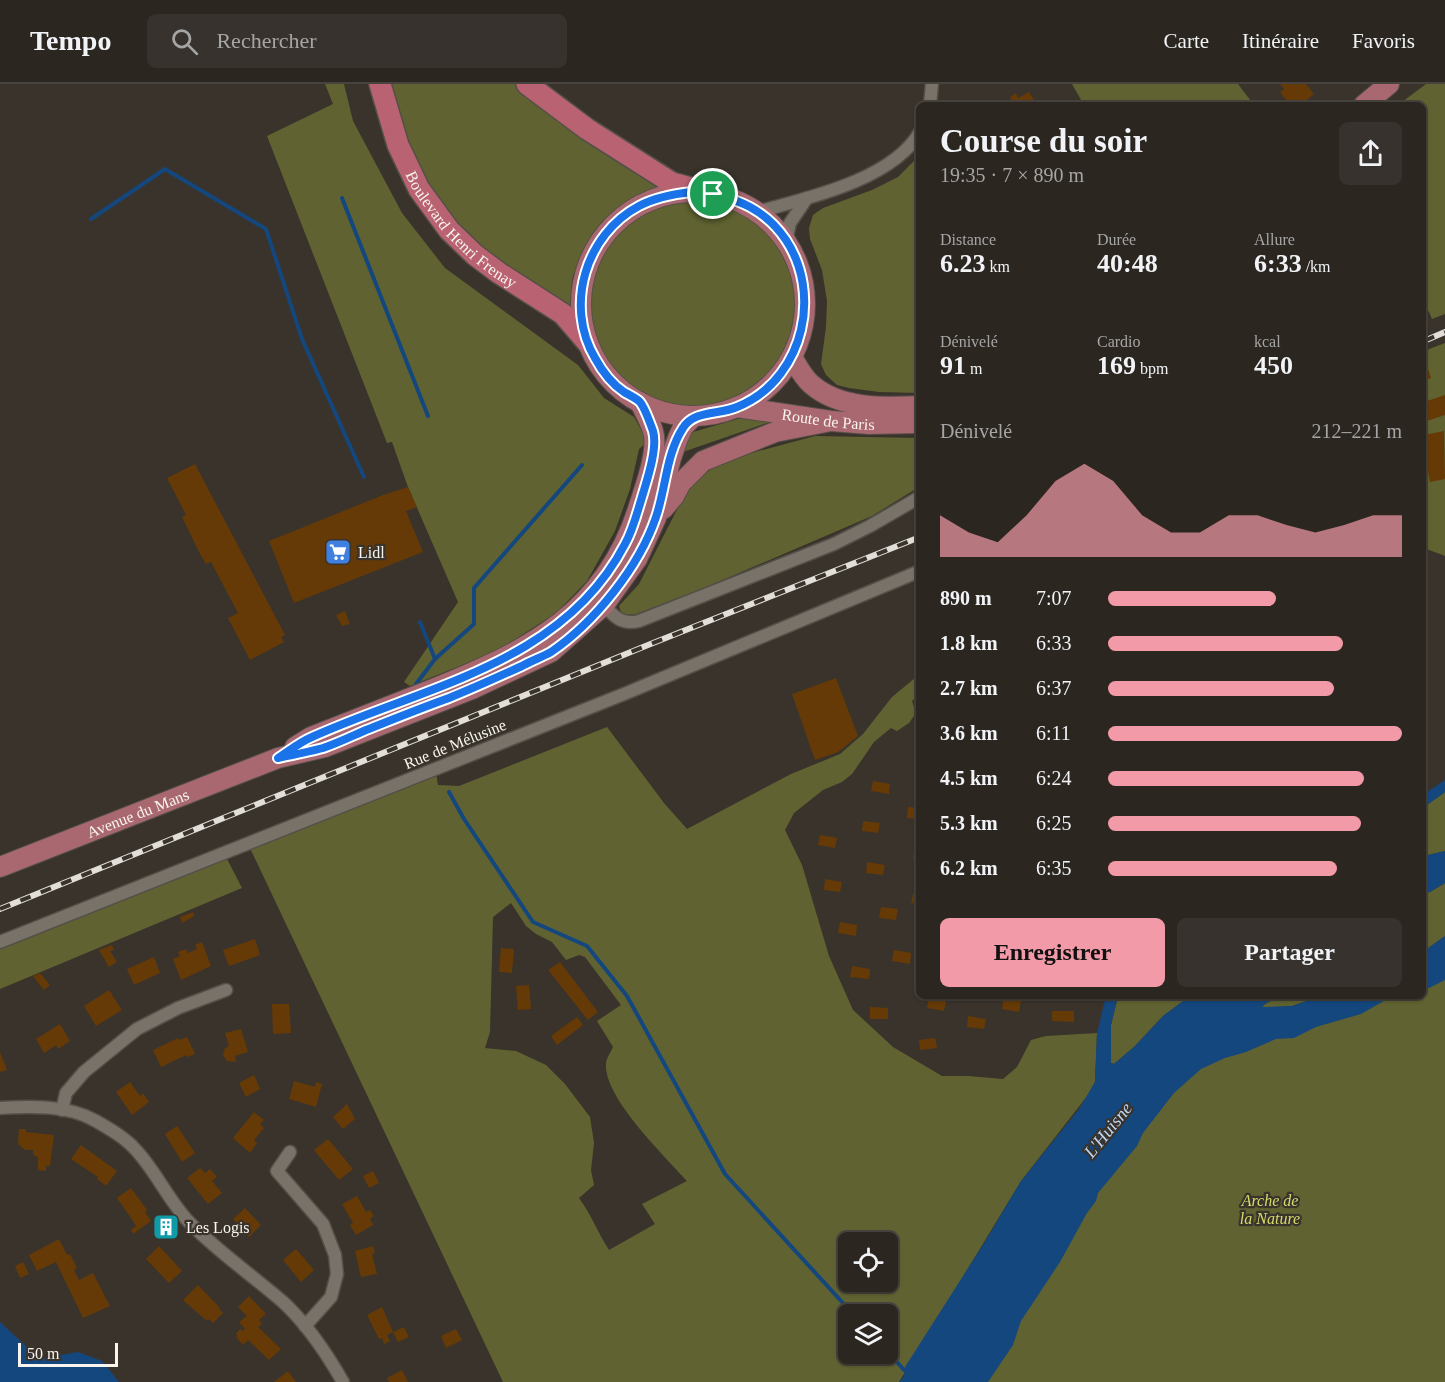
<!DOCTYPE html>
<html lang="fr">
<head>
<meta charset="utf-8">
<style>
	body { margin:0; font-family:"Times New Roman",serif; background:#37322d; color:#f1f3f6; height:100vh; display:flex; flex-direction:column; font-size:22px; white-space:nowrap }
	* { box-sizing:border-box; margin:0 }
	p { font-size:20px; color:#a6a5a5 }
	.icon { flex:none; width:33px; height:33px; fill:none; stroke:currentColor; stroke-width:2; stroke-linecap:round; stroke-linejoin:round }
	.map { position:relative; flex:1; overflow:hidden }
	.side { position:absolute; left:916px; top:18px; width:510px; height:897px; display:flex; flex-direction:column; background:#2b2620; border-radius:9px; box-shadow:0 2px 4px #0004,0 0 0 2px #47433e }
	.side>* { flex:none }
	.buttons { position:absolute; left:838px; top:1148px; display:grid; gap:12px }
	.buttons a { display:grid; place-items:center; width:60px; height:60px; border-radius:9px; background:#2b2620; box-shadow:0 2px 4px #0004,0 0 0 2px #47433e; font-size:30px }
	.scale { position:absolute; left:18px; bottom:15px; width:100px; box-sizing:border-box; padding-left:6px; border:3px solid #f8f4ee; border-top:0; font-size:16px; line-height:21px; white-space:nowrap; color:#f8f4ee; -webkit-text-stroke:4px #39332b; paint-order:stroke }
	.pin { position:absolute; display:grid; place-items:center; width:51px; height:51px; color:#fff; margin:-26px; border:3px solid #fff; border-radius:50%; box-shadow:0 2px 6px #0007 }
	.round { display:grid; place-items:center; flex:none; width:63px; height:63px; border-radius:9px; background:#37322d }
	.summary { display:flex; align-items:center; justify-content:space-between; height:102px; padding:0 24px }
	h1 { font-size:33px; font-weight:800; line-height:45px }
	.figures { display:grid; grid-template-columns:repeat(3,1fr); gap:9px; height:102px; padding:6px 24px }
	.figures div { display:grid; align-content:center }
	.figures b { font-size:26px; font-weight:800 }
	.figures small { font-size:16px; font-weight:400 }
	.figures p { font-size:16px }
	.chart { height:168px; padding:12px 24px }
	.chart p { display:flex; justify-content:space-between }
	.chart svg { width:100%; height:108px; margin-top:6px; fill:#f39aa8; opacity:.7 }
	.cta { display:flex; gap:12px; margin-top:auto; padding:12px 24px }
	.cta a { flex:1; height:69px; border-radius:9px; background:#f39aa8; color:#111; font-size:24px; font-weight:800; line-height:69px; text-align:center }
	.cta a+a { background:#37322d; color:#f1f3f6 }
	ul { padding:0 24px; list-style:none; font-size:20px }
	li { display:grid; grid-template-columns:96px 72px 1fr; align-items:center; height:45px }
	li i { height:15px; border-radius:8px; background:#f39aa8 }
	header { display:flex; align-items:center; gap:36px; box-sizing:border-box; height:84px; padding:0 30px; background:#2b2620; border-bottom:2px solid #47433e }
	header strong { font-size:28px }
	nav { display:flex; gap:33px; margin-inline-start:auto; font-size:21px }
	.search { width:420px; height:54px; background:#37322d; display:flex; align-items:center; gap:15px; box-sizing:border-box; padding:0 21px; border-radius:9px; color:#a6a5a5; font-size:22px }
	.map>svg:first-child { display:block }
</style>
</head>
<body>
<header>
<strong>Tempo</strong>
<div class="search"><svg class="icon" aria-label="search" viewBox="0 0 24 24"><circle cx="10" cy="10" r="6"/><path d="M15 15l6 6"/></svg>Rechercher</div>
<nav><a>Carte</a><a>Itinéraire</a><a>Favoris</a></nav>
</header>
<div class="map">
<svg width="1445" height="1298" viewBox="0 0 1445 1298">
	<rect width="100%" height="100%" fill="#39332b"/>
	<!-- green -->
	<g fill="#606331" fill-rule="evenodd">
		<polygon points="325,0 344,0 353,37 402,129 445,184 578,281 604,314 634,333 644,351 645,360 639,365 630,405 615,447 587,497 556,529 497,567 410,602 404,598 458,518 408,403 392,358 387,359 267,52 333,20"/>
		<path d="M388,0H520L666,103C627,114 604,131 585,167C580,176 574,187 572,197C571,206 573,216 572,225L471,159L416,86Z"/>
		<polygon points="1072,0 1238,0 1254,21 1084,21"/>
		<polygon points="1426,0 1445,0 1445,230 1432,235 1424,217 1424,21 1398,21"/>
		<polygon points="919,72 919,309 879,308 849,304 837,301 826,291 821,280 826,243 827,217 822,186 810,155 809,144 813,131 823,124 872,106 898,93"/>
		<circle cx="693" cy="221" r="104"/>
		<polygon points="1445,259 1445,472 1424,464 1424,267"/>
		<polygon points="748,332 771,333 770,338 680,369 687,354 693,348"/>
		<polygon points="815,352 919,354 919,403 872,432 704,504 636,530 622,531 619,522 639,500 688,404 703,391 715,382 755,368"/>
		<path d="M919,593V611L912,617L916,629L909,639L897,647L891,644L874,658L852,690L842,698L823,706L794,729L785,746L802,781L829,872L853,926L893,963L942,992H968L1003,995L1017,983L1031,956L1046,952L1097,949L1095,998L1088,1011L1021,1097L899,1298H503L249,762L436,689L438,701L459,702L607,643L664,719L687,745L791,690L840,670L863,650L892,613L915,594ZM511,819L526,842L536,850L552,858L566,876L579,871L585,873L621,921L597,937L613,963C611,968 606,974 606,980C604,1014 665,1072 687,1097L642,1120L655,1140L609,1166C598,1149 591,1130 579,1114L594,1101L591,1086L594,1059L590,1033L565,1000L546,981L516,967L485,964L490,948L493,833ZM849,1158H888V1197H849ZM849,1230H888V1269H849Z"/>
		<polygon points="1445,708 1445,767 1424,772 1424,723"/>
		<polygon points="226,773 242,804 0,905 0,865"/>
		<polygon points="1445,799 1445,852 1424,867 1424,809 1430,808"/>
		<polygon points="1445,864 1445,1298 940,1298 1213,942 1364,912 1424,912 1424,880"/>
		<polygon points="1118,912 1190,912 1163,932 1135,962 1114,980 1111,979 1111,941"/>
		<polygon points="1280,912 1322,912 1292,922 1261,924 1265,920"/>
	</g>
	<!-- water -->
	<g fill="#14477e">
		<polygon points="1445,696 1445,708 1424,723 1424,710"/>
		<polygon points="1445,767 1445,799 1430,808 1424,809 1424,772"/>
		<polygon points="1445,852 1445,896 1429,904 1424,905 1424,867"/>
		<polygon points="1106,912 1118,912 1111,941 1111,979 1114,980 1135,962 1163,932 1190,912 1280,912 1265,920 1262,923 1292,922 1322,912 1404,912 1391,913 1361,930 1316,943 1294,954 1276,955 1246,968 1225,974 1201,985 1174,1009 1143,1049 1137,1062 1098,1109 1096,1117 1087,1129 1060,1178 1021,1237 1013,1261 988,1298 899,1298 904,1292 905,1283 986,1156 1021,1097 1079,1025 1095,998 1097,949"/>
		<polygon points="0,1238 27,1263 44,1274 78,1268 102,1277 119,1298 0,1298"/>
	</g>
	<g fill="none" stroke-linecap="round" stroke-linejoin="round">
		<!-- stream -->
		<g stroke="#14477e" stroke-width="4">
			<polyline points="342,114 428,332"/>
			<polyline points="91,135 165,85 266,145 302,255 364,393"/>
			<polyline points="435,575 474,540 474,504 582,381"/>
			<polyline points="416,600 435,575 420,538"/>
			<polyline points="449,708 464,735 533,838 587,862 627,912 725,1090 853,1230"/>
			<polyline points="888,1268 904,1286"/>
		</g>
	</g>
	<!-- building -->
	<g fill="#653a07">
		<polygon points="1280,0 1306,0 1314,10 1301,21 1290,21 1280,8 1284,5"/>
		<polygon points="1029,8 1037,21 1008,21 1013,18 1010,13 1016,9 1018,14"/>
		<polygon points="1424,273 1431,294 1424,297"/>
		<polygon points="1445,311 1445,331 1424,338 1424,318"/>
		<polygon points="1444,347 1445,395 1430,398 1424,368 1424,351"/>
		<polygon points="195,380 285,551 281,553 284,558 250,576 228,534 238,529 211,478 206,480 200,470 182,433 186,431 167,394"/>
		<polygon points="408,403 417,423 406,427 423,468 294,519 269,457 383,411"/>
		<polygon points="345,527 350,540 342,542 336,531"/>
		<polygon points="836,594 858,652 838,668 815,676 792,610"/>
		<polygon points="873,697 890,700 889,710 871,707"/>
		<polygon points="908,723 920,724 920,735 907,734"/>
		<polygon points="863,737 880,739 878,749 862,747"/>
		<polygon points="820,751 837,754 835,764 818,761"/>
		<polygon points="914,765 920,766 920,776 913,775"/>
		<polygon points="867,778 885,781 883,791 866,789"/>
		<polygon points="825,795 842,798 840,808 824,806"/>
		<polygon points="913,809 920,810 920,820 911,819"/>
		<polygon points="881,823 898,825 896,836 879,834"/>
		<polygon points="193,828 194,832 182,839 180,833"/>
		<polygon points="840,838 857,841 856,852 838,849"/>
		<polygon points="255,855 260,871 229,882 223,866"/>
		<polygon points="202,858 211,882 181,896 173,875 180,872 178,868 186,865 188,869 197,865 195,861"/>
		<polygon points="112,861 114,866 110,867 117,878 109,883 99,866"/>
		<polygon points="501,864 514,865 512,889 499,888"/>
		<polygon points="894,866 911,869 910,880 892,877"/>
		<polygon points="154,873 160,889 134,901 127,885"/>
		<polygon points="560,878 598,928 588,936 548,886"/>
		<polygon points="852,882 870,885 869,895 850,893"/>
		<polygon points="40,889 50,901 44,906 33,892"/>
		<polygon points="529,901 531,925 518,926 516,902"/>
		<polygon points="109,906 122,926 96,942 84,922"/>
		<polygon points="929,914 946,917 944,927 927,924"/>
		<polygon points="1003,915 1021,917 1019,928 1002,925"/>
		<polygon points="272,920 289,920 291,949 273,950"/>
		<polygon points="870,923 888,924 888,935 870,935"/>
		<polygon points="1052,927 1074,927 1074,938 1052,937"/>
		<polygon points="968,932 986,935 984,945 967,943"/>
		<polygon points="577,933 583,941 557,961 551,952"/>
		<polygon points="60,940 70,957 58,965 56,961 44,969 36,955"/>
		<polygon points="241,945 248,968 235,972 236,977 235,978 227,977 223,971 225,964 229,962 225,949"/>
		<polygon points="187,953 195,970 188,973 186,971 161,983 153,966 178,954 179,956"/>
		<polygon points="935,954 937,964 920,966 919,956"/>
		<polygon points="0,968 7,986 0,988"/>
		<polygon points="254,991 260,1005 246,1013 239,999"/>
		<polygon points="294,997 315,1003 316,998 322,1000 316,1023 289,1015"/>
		<polygon points="130,998 140,1012 143,1009 149,1018 132,1031 116,1008"/>
		<polygon points="347,1020 355,1035 343,1045 333,1033"/>
		<polygon points="254,1028 264,1036 260,1040 264,1044 254,1056 257,1059 250,1069 233,1054"/>
		<polygon points="177,1042 195,1069 182,1078 165,1050"/>
		<polygon points="19,1045 26,1045 26,1048 54,1051 50,1082 46,1082 46,1087 38,1086 38,1073 33,1071 33,1066 25,1066 18,1060"/>
		<polygon points="328,1055 353,1085 339,1096 314,1066"/>
		<polygon points="81,1061 117,1087 106,1102 97,1095 98,1093 71,1075"/>
		<polygon points="200,1084 205,1089 210,1085 217,1093 212,1097 222,1109 208,1120 187,1094"/>
		<polygon points="373,1087 379,1099 369,1104 363,1092"/>
		<polygon points="131,1104 147,1126 145,1128 151,1137 133,1150 131,1146 136,1142 133,1137 117,1114"/>
		<polygon points="357,1112 366,1128 370,1126 374,1132 370,1135 373,1141 356,1151 350,1141 353,1139 342,1120"/>
		<polygon points="245,1124 261,1141 249,1153 233,1135"/>
		<polygon points="167,1137 172,1143 165,1148 161,1142"/>
		<polygon points="59,1155 67,1171 70,1170 77,1184 74,1186 79,1196 93,1189 110,1222 83,1234 56,1178 37,1187 29,1171"/>
		<polygon points="159,1162 182,1187 169,1199 146,1175"/>
		<polygon points="373,1162 375,1169 372,1170 377,1190 361,1193 355,1167"/>
		<polygon points="296,1165 314,1186 301,1198 283,1176"/>
		<polygon points="23,1178 29,1190 20,1194 15,1182"/>
		<polygon points="198,1201 220,1224 219,1225 223,1229 213,1239 209,1235 207,1237 183,1216"/>
		<polygon points="249,1212 266,1230 259,1236 262,1240 258,1243 281,1265 269,1276 248,1256 243,1261 236,1253 238,1252 236,1250 240,1245 242,1247 245,1245 239,1238 247,1232 238,1223"/>
		<polygon points="382,1223 393,1248 387,1251 390,1257 384,1260 382,1254 379,1255 367,1231"/>
		<polygon points="404,1243 409,1253 398,1258 393,1248"/>
		<polygon points="456,1245 462,1256 446,1264 441,1252"/>
		<polygon points="402,1286 408,1298 389,1298 387,1294"/>
		<polygon points="288,1287 296,1298 274,1298"/>
	</g>
	<g fill="none" stroke-linecap="round" stroke-linejoin="round">
		<defs>
			<g id="minor">
				<polyline points="930,21 932,0"/>
				<path d="M757,128C808,114 892,96 920,48"/>
				<polyline points="786,157 790,139 807,114"/>
				<path d="M604,521C614,533 622,541 639,537L834,460L870,442L920,413"/>
				<polyline points="0,858 624,610 920,487"/>
				<path d="M0,1024C30,1022 67,1021 94,1036C108,1044 124,1053 135,1065C156,1087 168,1116 189,1138C218,1168 252,1191 283,1218C307,1240 327,1270 343,1298"/>
				<polyline points="62,1026 66,1009 84,988 137,945 178,924 226,906"/>
				<polyline points="290,1068 277,1087 323,1140 335,1171 337,1190 331,1213 305,1242"/>
			</g>
			<g id="primary">
				<polyline points="1364,21 1389,0"/>
				<circle cx="693" cy="220" r="112"/>
				<path d="M792,273C798,283 803,293 811,300C839,325 884,324 920,322"/>
				<path id="s1" d="M737,323L831,337L869,340L920,339"/>
				<polyline points="663,425 674,412 681,399 703,377 775,348 831,337"/>
				<path d="M295,663L311,653C352,637 393,621 433,605C529,566 606,529 639,422C645,403 659,366 653,347C650,337 644,327 640,318"/>
				<path id="s2" d="M0,783L278,674L325,663L472,605L551,568L604,521L637,475L656,434L671,374L678,354L683,343L694,332"/>
			</g>
			<g id="trunk">
				<path id="s3" d="M380,0L398,61L419,105L449,146L475,171L499,189L563,230L587,258"/>
				<polyline points="527,0 587,45 672,99 713,110"/>
			</g>
		</defs>
		<!-- minor casing -->
		<use href="#minor" stroke="#544f48" stroke-width="15"/>
		<!-- primary casing -->
		<use href="#primary" stroke="#544f48" stroke-width="22"/>
		<!-- trunk casing -->
		<use href="#trunk" stroke="#544f48" stroke-width="24"/>
		<!-- minor -->
		<use href="#minor" stroke="#787268" stroke-width="12"/>
		<!-- primary -->
		<use href="#primary" stroke="#a96770" stroke-width="20"/>
		<!-- trunk -->
		<use href="#trunk" stroke="#b96372" stroke-width="21"/>
		<defs>
			<g id="rail">
				<polyline points="1424,257 1445,248"/>
				<polyline points="0,825 648,561 920,453"/>
			</g>
		</defs>
		<!-- rail casing -->
		<use href="#rail" stroke="#e2ded8" stroke-width="6"/>
		<!-- rail -->
		<use href="#rail" stroke="#39332b" stroke-width="4" stroke-dasharray="11" stroke-linecap="butt"/>
	</g>
	<g fill="none" stroke-linecap="round" stroke-linejoin="round">
		<defs>
			<path id="route" d="M692,108C713,110 731,113 750,123C810,156 820,237 781,289C770,304 754,316 737,323C719,331 694,326 683,344C666,370 666,404 656,433C639,483 595,538 551,568C542,573 531,577 522,582C498,593 474,604 449,614C421,624 394,635 366,646C352,652 338,659 323,664C308,668 293,671 278,674C289,667 300,658 312,653C425,602 563,580 625,460C633,446 637,429 642,413C647,396 658,364 653,347C650,339 645,324 640,318C636,314 629,311 624,308C612,300 602,287 595,274C564,221 586,150 639,122C656,113 673,110 692,108Z"/>
		</defs>
		<!-- route casing -->
		<use href="#route" stroke="#fff" stroke-width="12"/>
		<!-- route -->
		<use href="#route" stroke="#1a73e8" stroke-width="8"/>
	</g>
	<!-- icons -->
	<defs>
		<symbol id="supermarket-square" viewBox="-11 -11 22 22"><rect x="-9" y="-9" width="18" height="18" rx="4" fill="#3f7fe0" stroke="#39332b"/><path d="M-6-5.5h2.5l.6 2H6L4.5 2H-2.5L-4.4-4H-6ZM-1.5 3.2a1.3 1.3 0 1 0 .1 0ZM3 3.2a1.3 1.3 0 1 0 .1 0Z" fill="#fff"/></symbol>
		<symbol id="building-square" viewBox="-11 -11 22 22"><rect x="-9" y="-9" width="18" height="18" rx="4" fill="#0f9aa8" stroke="#39332b"/><path d="M-4-6H4V6H1V3H-1V6H-4ZM-2.5-4.3h1.7v1.8h-1.7ZM.8-4.3h1.7v1.8H.8ZM-2.5-1h1.7V.8h-1.7ZM.8-1h1.7V.8H.8Z" fill="#fff"/></symbol>
	</defs>
	<g fill-rule="evenodd">
		<use href="#supermarket-square" x="323" y="453" width="30" height="30"/>
		<use href="#building-square" x="151" y="1128" width="30" height="30"/>
	</g>
	<g text-anchor="middle" dominant-baseline="central" stroke-width="4.5" stroke-linejoin="round" paint-order="stroke">
		<!-- street labels -->
		<g font-size="16" fill="#f8f4ee" stroke="#39332b">
			<text stroke="none"><textPath href="#s3" startOffset="171">Boulevard Henri Frenay</textPath></text>
			<text stroke="none"><textPath href="#s1" startOffset="92">Route de Paris</textPath></text>
			<text transform="translate(455 660) rotate(-22)">Rue de Mélusine</text>
			<text stroke="none"><textPath href="#s2" startOffset="148">Avenue du Mans</textPath></text>
		</g>
		<!-- poi labels -->
		<g font-size="16" fill="#f8f4ee" stroke="#39332b" text-anchor="start">
			<text x="358" y="468">Lidl</text>
			<text x="186" y="1143">Les Logis</text>
		</g>
		<!-- park labels -->
		<g font-size="16" font-style="italic" fill="#d5dc6b" stroke="#39332b">
			<text x="1270" y="1116">Arche de<tspan x="1270" dy="18">la Nature</tspan></text>
		</g>
		<!-- water labels -->
		<g font-size="18" font-style="italic" fill="#bad5f6" stroke="#39332b">
			<text transform="translate(1108 1046) rotate(-51)">L'Huisne</text>
		</g>
	</g>
</svg>
<div class="buttons">
<a><svg class="icon" aria-label="locate" viewBox="0 0 24 24"><circle cx="12" cy="12" r="6"/><path d="M12 2v4M12 18v4M2 12h4M18 12h4"/></svg></a>
<a><svg class="icon" aria-label="layers" viewBox="0 0 24 24"><path d="M12 4l9 5-9 5-9-5zM3 14l9 5 9-5"/></svg></a>
</div>
<div class="scale">50 m</div>
<div class="pin" style="left:713px;top:110px;background:#1e9e55"><svg class="icon" aria-label="arrive" viewBox="0 0 24 24"><path d="M6 21V4h12l-3 4 3 4H6"/></svg></div>
<section class="side">
<div class="summary"><div><h1>Course du soir</h1><p>19:35 · 7 × 890 m</p></div><a class="round"><svg class="icon" aria-label="share" viewBox="0 0 24 24"><path d="M12 15V3M7 8l5-5 5 5M5 13v7h14v-7"/></svg></a></div>
<div class="figures">
<div><p>Distance</p><b>6.23<small> km</small></b></div>
<div><p>Durée</p><b>40:48</b></div>
<div><p>Allure</p><b>6:33<small> /km</small></b></div>
</div>
<div class="figures">
<div><p>Dénivelé</p><b>91<small> m</small></b></div>
<div><p>Cardio</p><b>169<small> bpm</small></b></div>
<div><p>kcal</p><b>450</b></div>
</div>
<div class="chart"><p><span>Dénivelé</span>212–221 m</p>
<svg viewBox="0 0 160 44" preserveAspectRatio="none"><path d="M0 44V27L10 34L20 38L30 27L40 13L50 6L60 13L70 27L80 34L90 34L100 27L110 27L120 31L130 34L140 31L150 27L160 27V44z"/></svg>
</div>
<ul>
<li><b>890 m</b>7:07<i style="width:57%"></i></li>
<li><b>1.8 km</b>6:33<i style="width:80%"></i></li>
<li><b>2.7 km</b>6:37<i style="width:77%"></i></li>
<li><b>3.6 km</b>6:11<i style="width:100%"></i></li>
<li><b>4.5 km</b>6:24<i style="width:87%"></i></li>
<li><b>5.3 km</b>6:25<i style="width:86%"></i></li>
<li><b>6.2 km</b>6:35<i style="width:78%"></i></li>
</ul>
<div class="cta"><a>Enregistrer</a><a>Partager</a></div>
</section>
</div>
</body>
</html>
